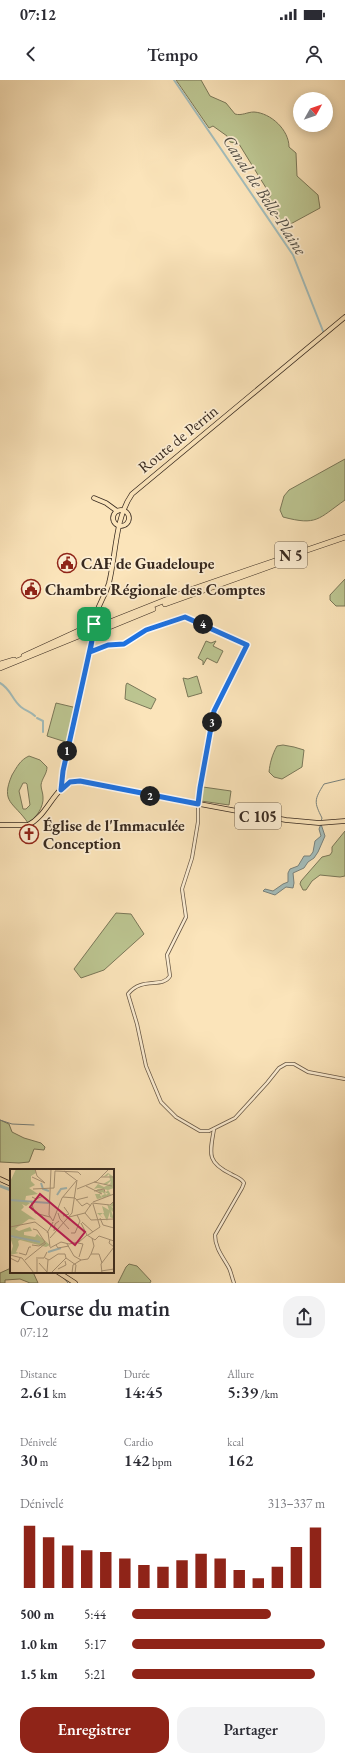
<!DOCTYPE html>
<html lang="fr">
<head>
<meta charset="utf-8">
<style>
	body { margin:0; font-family:"EB Garamond",serif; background:#f2f2f3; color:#2b2b33; height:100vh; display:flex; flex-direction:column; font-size:15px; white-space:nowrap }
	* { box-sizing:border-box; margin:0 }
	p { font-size:13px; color:#7c7c81 }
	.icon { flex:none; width:22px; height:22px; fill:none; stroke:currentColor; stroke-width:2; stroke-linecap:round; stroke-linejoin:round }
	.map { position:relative; height:1203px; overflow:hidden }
	.drawer { display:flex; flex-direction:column; background:#fff; flex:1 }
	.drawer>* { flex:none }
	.needle { width:26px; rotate:50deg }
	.controls { position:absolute; left:293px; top:12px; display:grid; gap:8px }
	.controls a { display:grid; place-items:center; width:40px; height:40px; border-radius:50%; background:#fff; box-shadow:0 2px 10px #0003; font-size:20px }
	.pin { position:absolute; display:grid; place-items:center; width:34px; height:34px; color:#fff; margin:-17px; border-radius:8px; box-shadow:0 2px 6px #0006 }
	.km { position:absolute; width:20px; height:20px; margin:-10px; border-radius:50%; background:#222; color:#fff; font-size:11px; line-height:20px; text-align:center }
	.round { display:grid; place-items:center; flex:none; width:42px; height:42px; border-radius:16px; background:#f2f2f3 }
	.head { display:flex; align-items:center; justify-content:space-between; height:68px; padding:0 20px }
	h1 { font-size:22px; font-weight:600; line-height:30px }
	.stats { display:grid; grid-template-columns:repeat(3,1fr); gap:6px; height:68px; padding:4px 20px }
	.stats div { display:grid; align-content:center }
	.stats b { font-size:17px; font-weight:600 }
	.stats small { font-size:11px; font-weight:400 }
	.stats p { font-size:11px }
	.chart { height:112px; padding:8px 20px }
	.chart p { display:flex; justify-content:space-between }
	.chart svg { width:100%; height:72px; margin-top:4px; stroke:#8f2418; stroke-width:6 }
	.button { display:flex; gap:8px; margin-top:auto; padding:8px 20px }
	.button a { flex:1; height:46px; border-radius:16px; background:#8f2418; color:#fff; font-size:16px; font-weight:600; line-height:46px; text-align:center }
	.button a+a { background:#f2f2f3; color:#2b2b33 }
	ul { padding:0 20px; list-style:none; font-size:13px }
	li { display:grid; grid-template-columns:64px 48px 1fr; align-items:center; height:30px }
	li i { height:10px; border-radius:5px; background:#8f2418 }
	.status { display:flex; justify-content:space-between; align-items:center; height:28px; padding:0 20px; background:#fff; direction:ltr }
	.status svg { height:11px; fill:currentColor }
	header { display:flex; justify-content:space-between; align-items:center; height:52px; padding:0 20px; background:#fff; font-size:18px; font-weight:600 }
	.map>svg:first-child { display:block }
</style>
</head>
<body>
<div class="status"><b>07:12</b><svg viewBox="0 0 49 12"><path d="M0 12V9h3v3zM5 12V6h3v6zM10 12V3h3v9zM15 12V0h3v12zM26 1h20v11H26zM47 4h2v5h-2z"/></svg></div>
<header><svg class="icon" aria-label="back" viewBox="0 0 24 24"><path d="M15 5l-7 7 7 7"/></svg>Tempo<svg class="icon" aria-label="person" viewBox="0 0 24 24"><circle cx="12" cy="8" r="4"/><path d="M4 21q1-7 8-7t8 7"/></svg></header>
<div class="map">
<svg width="345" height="1203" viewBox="0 0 345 1203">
	<rect width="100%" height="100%" fill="#fbe4ba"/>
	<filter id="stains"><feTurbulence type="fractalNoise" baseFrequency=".005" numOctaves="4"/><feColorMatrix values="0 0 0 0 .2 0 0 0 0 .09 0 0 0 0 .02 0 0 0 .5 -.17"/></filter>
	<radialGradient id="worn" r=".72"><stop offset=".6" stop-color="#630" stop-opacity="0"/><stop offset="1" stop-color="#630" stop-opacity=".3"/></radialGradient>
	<!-- green -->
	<g fill="#bcc591" stroke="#7a7758" fill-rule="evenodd">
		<path d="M176,0H201L210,16L226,23L235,34C242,36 247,32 254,32C271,33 289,50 289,67L296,73L297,96L318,115L320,128L285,147L266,119L271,116L239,64L230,62L227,56L213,46L209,48Z"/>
		<path d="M345,379V420C318,439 317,446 283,437L280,430L284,416L289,410Z"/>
		<polygon points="345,499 345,526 336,526 330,520 330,515"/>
		<polygon points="206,561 211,563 216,561 213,566 223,571 217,583 207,578 203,585 203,581 198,578"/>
		<polygon points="197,596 202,613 188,617 183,598 188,599"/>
		<polygon points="127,603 156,619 151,629 125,619 126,605"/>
		<polygon points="56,623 77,628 69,663 47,656"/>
		<path d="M283,665L294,667L304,670L302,687L282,699L274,697L269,692C270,683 272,675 277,666Z"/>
		<path d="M29,676L40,680L47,687C47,694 42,698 41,705C41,709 43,713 43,717C44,727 36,738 28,743C14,722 0,723 12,695C17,687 20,680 29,676ZM23,703H26L27,704L30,725L26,729H23L19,711Z"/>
		<polygon points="203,707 231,711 229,725 201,721"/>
		<polygon points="345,751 345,796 340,797 320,795 312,801 306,810 303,810 300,804 301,801 322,777 330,775 332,772 332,767"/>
		<polygon points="116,833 131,834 144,854 104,890 81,898 74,889"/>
		<polygon points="0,1040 9,1044 12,1052 24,1058 41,1063 45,1067 44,1070 34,1069 29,1082 19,1083 0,1082"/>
		<polygon points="129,1184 137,1186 151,1201 150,1203 118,1203 126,1187"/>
		<polygon points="11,1188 11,1192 33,1192 38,1203 30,1203 20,1199 5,1200 5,1203 0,1203 0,1193"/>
	</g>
	<!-- water -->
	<polygon fill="#a3bcba" stroke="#78817c" points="321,744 325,756 318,772 314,778 308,782 304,788 293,793 294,803 293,808 286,807 275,815 263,811 265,809 273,811 283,804 288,802 288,793 290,789 298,786 304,776 310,776 313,772 315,761 321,756 319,749"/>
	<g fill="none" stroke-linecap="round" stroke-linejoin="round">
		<!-- stream -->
		<g stroke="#78817c" stroke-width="1">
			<path d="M321,742L322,738C314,722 314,720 324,704L345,699"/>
			<polyline points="0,1040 12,1044 34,1045"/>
			<polyline points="63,1197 68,1203"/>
		</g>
		<!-- canal -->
		<g stroke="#a3bcba" stroke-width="2">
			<polyline points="174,0 293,175 323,251"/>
			<path d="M0,603C11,609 12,620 21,627C26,631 31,632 35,636"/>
			<polyline points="37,638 43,641 43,652"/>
		</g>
		<!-- river -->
		<polyline stroke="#a3bcba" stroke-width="3" points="0,1106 11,1110"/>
		<!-- highway-tunnel -->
		<polyline stroke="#d4bf9b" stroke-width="5" stroke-dasharray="5 2.5" stroke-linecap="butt" points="81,555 101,548"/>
		<defs>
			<g id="minor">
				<polyline points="89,556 92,560"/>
				<path d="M90,572L108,565L123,564L146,550L185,537L247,565L214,631L198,719V742L192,778L182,809L186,837L167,875L170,896C162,909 142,896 128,914L137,944L146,986L161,1022L176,1037L200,1051H209L235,1038L267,1003L279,988L286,984H294L308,992L345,999"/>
				<polyline points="61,709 63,691 85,592 95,555"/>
				<path d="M214,1049C210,1073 206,1082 231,1094C236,1097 241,1098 244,1103L242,1108L215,1155C215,1168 223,1177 229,1188C231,1192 232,1198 234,1203"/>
			</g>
			<g id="major">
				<polyline points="94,418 106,423 117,431"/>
				<circle cx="121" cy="438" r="8"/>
				<circle cx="91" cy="550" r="6"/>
				<path d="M94,544C95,529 105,517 109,503C116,475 115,438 132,414L345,237"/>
				<path d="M0,745H28C48,736 54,705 76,701L286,740L319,743L345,741"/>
				<polyline points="0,1099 11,1104"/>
				<polyline points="58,1192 75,1203"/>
			</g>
			<g id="highway">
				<polyline points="165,524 304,474"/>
				<polyline points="95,545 104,542"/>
				<polyline points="100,546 193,509 345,457"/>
				<polyline points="97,552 153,529"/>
				<polyline points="24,576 85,548"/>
				<polyline points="0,584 14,580"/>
				<polyline points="0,588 81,555"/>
			</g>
		</defs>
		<!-- minor casing -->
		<use href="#minor" stroke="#685846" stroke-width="4"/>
		<!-- major casing -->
		<use href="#major" stroke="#37291f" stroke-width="5.5"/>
		<!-- highway casing -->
		<use href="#highway" stroke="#37291f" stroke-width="6"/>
		<!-- minor -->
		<use href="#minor" stroke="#fcedd2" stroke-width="2.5"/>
		<!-- major -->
		<use href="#major" stroke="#fbe4ba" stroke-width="4"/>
		<!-- highway -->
		<use href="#highway" stroke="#fbe4ba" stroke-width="5"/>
	</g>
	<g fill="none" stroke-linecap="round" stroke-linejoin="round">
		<defs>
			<polyline id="route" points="94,544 97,550 92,560 85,592 63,691 61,710 70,702 80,701 198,724 200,708 214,631 247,565 185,537 146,550 124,564 108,565 90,572 92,560 84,549 88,544 94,544"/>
		</defs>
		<!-- route casing -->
		<use href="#route" stroke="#fff" stroke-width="8"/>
		<!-- route -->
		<use href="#route" stroke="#1a73e8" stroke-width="5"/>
	</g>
	<!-- icons -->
	<defs>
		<symbol id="civic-ring" viewBox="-11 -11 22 22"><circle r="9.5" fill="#fcedd2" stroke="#8f2418" stroke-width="1.5"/><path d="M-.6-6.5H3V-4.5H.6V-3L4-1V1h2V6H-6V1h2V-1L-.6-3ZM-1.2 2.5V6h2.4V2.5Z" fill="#8f2418"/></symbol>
		<symbol id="church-ring" viewBox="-11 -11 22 22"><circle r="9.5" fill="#fcedd2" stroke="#8f2418" stroke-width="1.5"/><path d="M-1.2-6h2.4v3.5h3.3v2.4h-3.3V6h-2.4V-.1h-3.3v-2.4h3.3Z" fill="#8f2418"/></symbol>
	</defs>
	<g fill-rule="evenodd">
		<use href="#civic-ring" x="56" y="472" width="22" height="22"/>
		<use href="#civic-ring" x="20" y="498" width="22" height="22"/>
		<use href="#church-ring" x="18" y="743" width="22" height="22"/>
	</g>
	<g text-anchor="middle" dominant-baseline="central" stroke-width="3.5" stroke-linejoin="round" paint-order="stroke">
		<!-- shield labels -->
		<g fill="#fcedd2" stroke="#726455" stroke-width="1">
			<rect x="275" y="462" width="32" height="26" rx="3"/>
			<rect x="235" y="723" width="46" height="26" rx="3"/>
		</g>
		<g font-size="15" font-weight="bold" fill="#37291f">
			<text x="291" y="475">N 5</text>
			<text x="258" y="736">C 105</text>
		</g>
		<!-- street labels -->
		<g font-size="16" fill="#37291f" stroke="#fcedd2">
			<text transform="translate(178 359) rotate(-39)">Route de Perrin</text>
		</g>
		<!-- poi labels -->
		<g font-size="16" font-weight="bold" fill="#37291f" stroke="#fcedd2" text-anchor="start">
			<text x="81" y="483">CAF de Guadeloupe</text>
			<text x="45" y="509">Chambre Régionale des Comptes</text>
			<text x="43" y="745">Église de l'Immaculée<tspan x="43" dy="18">Conception</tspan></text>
		</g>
		<!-- water labels -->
		<g font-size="17" font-style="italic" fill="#524e46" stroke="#fcedd2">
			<text transform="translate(265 115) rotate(57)">Canal de Belle-Plaine</text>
		</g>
	</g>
	<!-- overview -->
	<g transform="translate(10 1089)">
		<rect width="104" height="104" fill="#fbe4ba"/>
		<path d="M6,0H25L26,4L21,7V12L25,16L19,19L28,25L16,27L15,32L20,34L16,37L12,35L14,38L11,41L26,51L19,50L5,60L9,62L20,58L22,62L14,63V61V66L25,68L27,65L40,76L36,78L10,71L8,72L9,76L6,83L9,84L0,86L3,77L0,68L33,74L0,67V13ZM98,4L104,8V19L98,21L101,26L93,29L91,27L95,25L92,23L90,26L92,29L87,30L85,25H90L87,20L94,21L96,26L98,24H95L98,21L88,19L84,20L88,15L94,18L100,15L101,12L96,16L93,15L100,11L99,5L97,7L93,8ZM103,33L104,38L101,37L104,40L103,43L101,41L104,50L100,48V43L97,52L93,44L90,46L94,50L87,44H94L92,37L99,41L97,35L100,37Z" fill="#bcc591"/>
		<path fill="none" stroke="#a3bcba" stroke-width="2" d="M31,14L33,20L39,22M47,26L51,20L57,19M0,31L39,34M0,67L30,73M38,83L51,79"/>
		<path fill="none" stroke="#ad997c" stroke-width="1" d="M25,0L27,7L35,14M41,0L39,46L43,52M45,2L68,3L71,6M54,2L66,11M22,8L35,14M91,8H104M84,13L102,17M76,17L92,25M23,20L44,19L45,2M67,20L87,12L99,0M84,22L94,20L95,23M22,28L26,30L33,27M53,28L65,29L72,37L77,34L81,37M66,31L78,28M21,33L25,44L40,48M83,33L104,25M48,44L50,50L59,60M75,44L81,51L104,50M53,47L59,45L54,38M59,48L75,44L82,34L100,36L104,32M90,49L93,56L104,59M43,52L52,29L67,11M72,53L83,63M71,54L77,66M0,58L25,53L38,63L40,78M44,62L45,55L49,52M37,64L43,53M61,64H65L70,52L67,46M78,66L90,58L83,35M40,69L62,44L67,11M68,74L73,75L69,88M57,75L64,87L71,91L63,96L62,104M59,75L69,73L77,66L85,71L89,67L104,72M22,76L29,77L35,73L27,61L23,60M46,76L48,79L59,77M40,79L51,73L59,75M9,84L16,86L19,78H21M81,85L84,77L82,69M0,86L12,89L24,104M0,89L8,93L10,89M26,89H34L37,83M35,89L39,91L48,85H55M56,89L66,96L65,104M15,91L36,74M71,91L78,90L81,85H89L92,94M29,94L37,103M48,100L56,96L55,92M91,102L104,100M37,103L38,91M27,104V90M41,104L56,89L55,85M92,104L91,95L104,78L99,74L100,71"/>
		<path fill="#c2185b" fill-opacity="0.15" stroke="#c2185b" stroke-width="2" d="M30,25L75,63L65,76L20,38Z"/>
		<rect width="104" height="104" fill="none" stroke="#37291f" stroke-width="2"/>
	</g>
	<rect width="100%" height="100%" filter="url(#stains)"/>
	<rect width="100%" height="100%" fill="url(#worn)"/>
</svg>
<div class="controls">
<a><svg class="needle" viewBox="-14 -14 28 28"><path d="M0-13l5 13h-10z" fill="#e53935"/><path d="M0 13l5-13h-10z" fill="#7c7c81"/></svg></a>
</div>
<div class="pin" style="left:94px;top:544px;background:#1e9e55"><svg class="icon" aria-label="arrive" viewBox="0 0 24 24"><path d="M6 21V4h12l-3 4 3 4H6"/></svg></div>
<b class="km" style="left:67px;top:671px">1</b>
<b class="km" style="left:150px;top:716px">2</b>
<b class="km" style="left:212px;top:642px">3</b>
<b class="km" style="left:203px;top:544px">4</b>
</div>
<section class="drawer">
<div class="head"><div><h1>Course du matin</h1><p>07:12</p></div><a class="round"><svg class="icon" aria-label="share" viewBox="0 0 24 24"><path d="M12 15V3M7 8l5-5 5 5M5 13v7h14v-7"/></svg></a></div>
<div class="stats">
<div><p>Distance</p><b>2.61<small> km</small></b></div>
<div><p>Durée</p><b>14:45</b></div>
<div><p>Allure</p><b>5:39<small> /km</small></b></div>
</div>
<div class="stats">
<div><p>Dénivelé</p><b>30<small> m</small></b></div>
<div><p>Cardio</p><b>142<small> bpm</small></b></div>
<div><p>kcal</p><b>162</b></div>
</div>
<div class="chart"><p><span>Dénivelé</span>313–337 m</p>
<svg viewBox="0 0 160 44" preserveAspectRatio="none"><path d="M5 44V6M15 44V13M25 44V18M35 44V21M45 44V22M55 44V26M65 44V30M75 44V31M85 44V27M95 44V23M105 44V26M115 44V33M125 44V38M135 44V31M145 44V19M155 44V7"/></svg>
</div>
<ul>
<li><b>500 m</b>5:44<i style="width:72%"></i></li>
<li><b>1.0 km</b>5:17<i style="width:100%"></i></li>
<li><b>1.5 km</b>5:21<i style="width:95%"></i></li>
</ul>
<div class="button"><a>Enregistrer</a><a>Partager</a></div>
</section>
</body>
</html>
